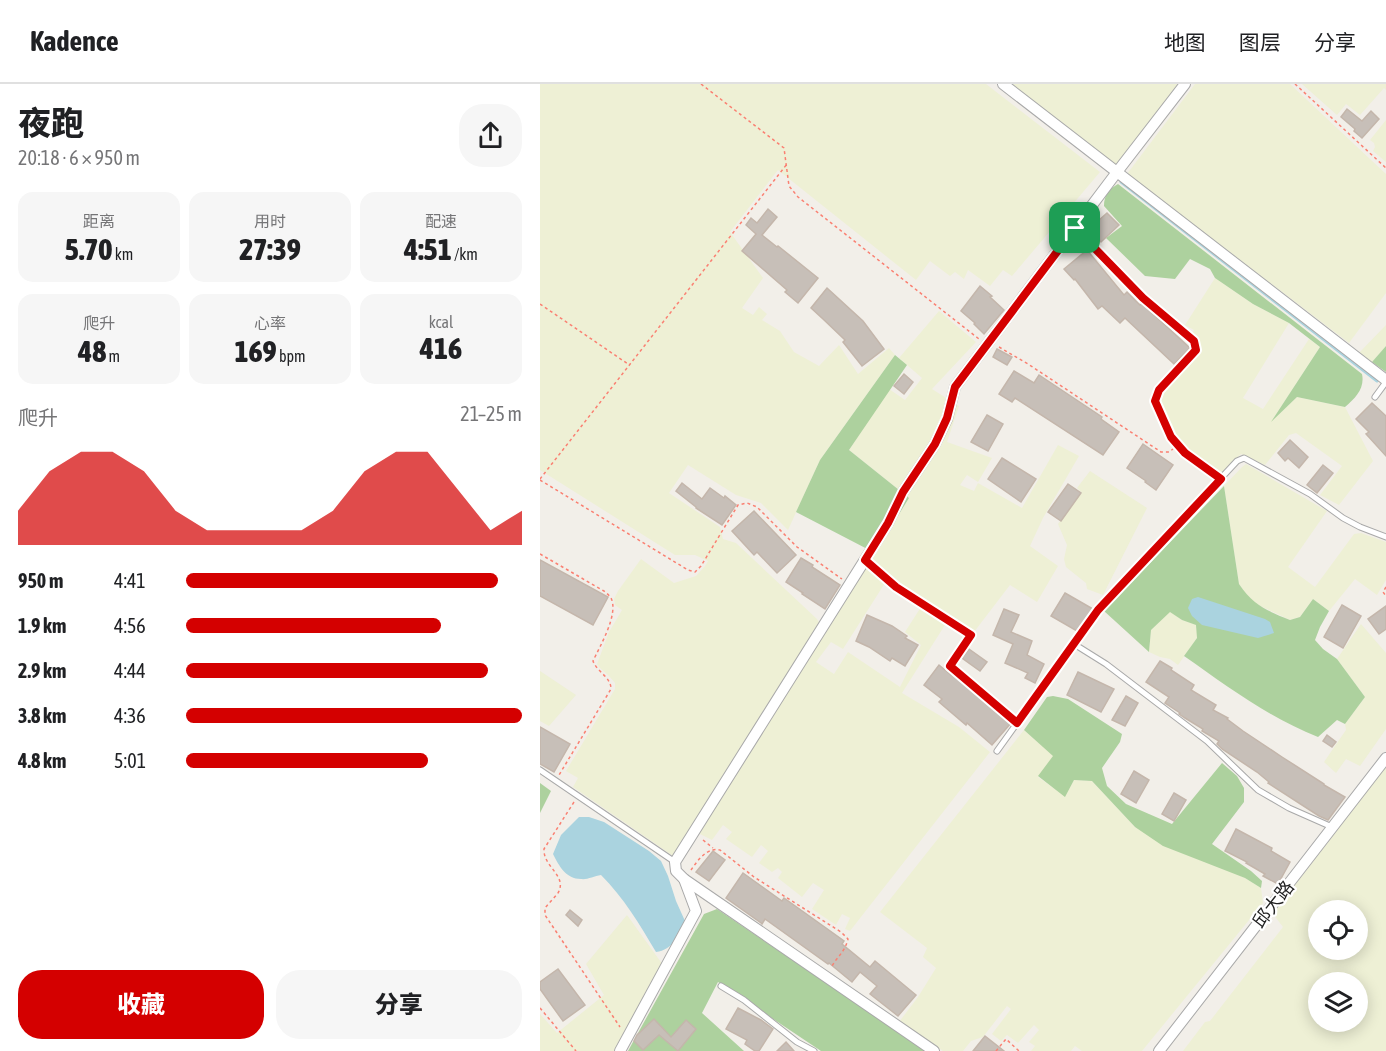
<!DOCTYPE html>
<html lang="zh">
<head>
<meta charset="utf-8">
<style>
	body { margin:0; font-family:"Asap Condensed","Noto Sans SC",sans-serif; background:#f6f6f6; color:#202124; height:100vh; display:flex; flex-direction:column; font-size:22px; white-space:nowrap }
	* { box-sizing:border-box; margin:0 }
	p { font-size:20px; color:#757577 }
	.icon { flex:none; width:33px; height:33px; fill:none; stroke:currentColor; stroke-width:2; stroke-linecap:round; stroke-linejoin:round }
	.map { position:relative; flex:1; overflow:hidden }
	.details { display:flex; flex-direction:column; background:#fff; width:540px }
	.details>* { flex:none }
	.buttons { position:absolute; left:768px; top:816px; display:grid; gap:12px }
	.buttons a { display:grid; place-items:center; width:60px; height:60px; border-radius:50%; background:#fff; box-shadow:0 3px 15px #0003; font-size:30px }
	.pin { position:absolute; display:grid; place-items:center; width:51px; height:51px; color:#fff; margin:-26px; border-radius:12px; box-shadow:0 3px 9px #0006 }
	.round { display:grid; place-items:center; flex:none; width:63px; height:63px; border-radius:24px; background:#f6f6f6 }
	.head { display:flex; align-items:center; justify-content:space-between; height:102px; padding:0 18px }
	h1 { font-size:33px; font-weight:800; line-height:45px }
	.figures { display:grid; grid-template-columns:repeat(3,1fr); gap:9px; height:102px; padding:6px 18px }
	.figures div { display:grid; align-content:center; border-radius:15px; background:#f6f6f6; text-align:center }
	.figures b { font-size:30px; font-weight:800 }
	.figures small { font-size:16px; font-weight:400 }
	.figures p { font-size:16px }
	.chart { height:168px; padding:12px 18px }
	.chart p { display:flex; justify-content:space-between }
	.chart svg { width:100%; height:108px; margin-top:6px; fill:#d40000; opacity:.7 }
	.cta { display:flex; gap:12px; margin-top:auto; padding:12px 18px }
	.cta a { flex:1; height:69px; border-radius:24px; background:#d40000; color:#fff; font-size:24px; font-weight:800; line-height:69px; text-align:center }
	.cta a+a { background:#f6f6f6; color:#202124 }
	ul { padding:0 18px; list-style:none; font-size:20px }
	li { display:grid; grid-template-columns:96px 72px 1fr; align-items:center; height:45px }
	li i { height:15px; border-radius:8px; background:#d40000 }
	header { display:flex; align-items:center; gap:36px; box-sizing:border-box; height:84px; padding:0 30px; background:#fff; border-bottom:2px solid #e0e0e0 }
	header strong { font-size:28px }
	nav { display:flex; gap:33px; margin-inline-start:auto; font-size:21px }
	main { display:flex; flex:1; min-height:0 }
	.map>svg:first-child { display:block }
</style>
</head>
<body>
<header>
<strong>Kadence</strong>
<nav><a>地图</a><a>图层</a><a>分享</a></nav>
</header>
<main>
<section class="details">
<div class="head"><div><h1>夜跑</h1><p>20:18 · 6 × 950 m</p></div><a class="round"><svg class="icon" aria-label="share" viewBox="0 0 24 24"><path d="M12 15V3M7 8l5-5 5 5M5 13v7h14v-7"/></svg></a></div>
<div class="figures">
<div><p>距离</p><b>5.70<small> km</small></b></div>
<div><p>用时</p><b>27:39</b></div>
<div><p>配速</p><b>4:51<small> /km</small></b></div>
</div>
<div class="figures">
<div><p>爬升</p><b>48<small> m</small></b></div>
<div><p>心率</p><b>169<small> bpm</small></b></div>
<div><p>kcal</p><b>416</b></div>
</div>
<div class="chart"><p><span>爬升</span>21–25 m</p>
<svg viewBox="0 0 160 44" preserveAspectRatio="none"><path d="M0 44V30L10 14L20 6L30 6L40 14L50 30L60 38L70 38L80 38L90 38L100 30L110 14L120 6L130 6L140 22L150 38L160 30V44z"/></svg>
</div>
<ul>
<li><b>950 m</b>4:41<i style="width:93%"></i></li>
<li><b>1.9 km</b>4:56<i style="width:76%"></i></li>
<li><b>2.9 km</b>4:44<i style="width:90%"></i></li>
<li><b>3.8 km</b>4:36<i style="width:100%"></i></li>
<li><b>4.8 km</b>5:01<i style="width:72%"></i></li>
</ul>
<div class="cta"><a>收藏</a><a>分享</a></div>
</section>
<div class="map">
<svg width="846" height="967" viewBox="0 0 846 967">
	<rect width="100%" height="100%" fill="#f2efe9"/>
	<!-- farmland -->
	<g fill="#eef0d5" fill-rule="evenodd">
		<path d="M0,0H446L560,88L472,192L463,186L450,202L428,186L424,195L415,188L410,192L390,177L376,196L238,86L190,148L223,194L202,224L213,231L219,223L227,230L222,236L240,247L254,268L279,282L299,261L318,290L349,264L355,271L280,376L248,446L221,419L196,411L148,381L129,409L180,443L183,455L196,459L277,535L285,548L369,414L309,366L349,305L365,316L382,294L359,274L399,227L436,258L392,305L419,322L407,358L452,374L438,398L427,391L420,401L434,407L438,399L482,424L518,361L539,372L503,434L490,462L518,482L497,518L470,501L434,548L410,533L362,609L419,643L450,668L310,847L305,845L310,834L302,830L296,841L272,825L284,806L273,799L262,813L238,794L242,788L238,784L232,788L219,779L228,767L221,761L212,773L186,755L192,748L183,741L172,756L150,745L133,772L33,703L38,694L26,687L75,605V599L69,592L60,584L57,580L69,548L82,526L75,521L74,515L78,507L101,475L134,499L156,492L165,482L168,477L155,471H135L0,386ZM345,499L381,523L365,548L381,561L360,603L308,568L294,590L276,578L291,558L303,565Z"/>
		<polygon points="470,0 640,0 577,83"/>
		<polygon points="655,0 750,0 846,90 846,209 809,259 587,90"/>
		<polygon points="762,0 846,0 846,6 844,4 820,31 806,20 797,31"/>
		<polygon points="846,36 846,78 833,67 835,63 834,59 830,56"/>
		<polygon points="675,194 713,220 749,239 703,314 723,325 769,255 780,263 733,335 757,313 805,323 833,377 799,421 780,411 802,382 756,349 749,351 725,381 701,370 680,390 675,389 655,372 635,351 631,346 618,317 620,308 655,270 658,262 656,256 651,252 654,246 645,241"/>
		<polygon points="846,241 846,262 832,278 819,269"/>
		<polygon points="706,380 787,427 748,483 775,503 814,450 821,449 846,458 846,496 837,511 815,495 789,527 773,515 760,533 750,536 716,520 707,512 699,500 684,402 702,383"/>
		<polygon points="550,387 607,424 563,511 547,505 546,499 526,483 524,475 527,461 518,440 541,408 537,404"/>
		<polygon points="630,527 642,536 657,541 657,554 638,581 630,575 620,573 609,568 611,546"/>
		<polygon points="821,540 846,569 846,645 820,682 806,675 796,689 784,678 806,646 805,640 825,613 797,575"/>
		<polygon points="0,587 36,611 9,642 0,637"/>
		<polygon points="484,646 514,672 498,693 525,712 534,696 552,697 595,743 705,794 721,804 723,819 602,967 542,967 535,962 531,967 491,967 495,962 489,958 499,946 494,941 478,959 467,951 461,957 452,950 471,925 467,922 443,953 431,957 423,967 403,967 359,938 378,913 396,884 383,873 387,864 340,828"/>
		<path d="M846,682V967H643L665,938L670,937L743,843L733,830ZM778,826H818V866H778ZM778,898H818V938H778Z"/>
		<polygon points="87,831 123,881 82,967 0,967 0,930 17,949 64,911 46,880"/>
	</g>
	<!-- forest -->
	<g fill="#add19e">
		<path d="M578,100L822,290C825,304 816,314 805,323L757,313L731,338L780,263L749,239L713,220L675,194L670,185L650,175L635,195L605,192L566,154L582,142L564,122C564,111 569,105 578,100Z"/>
		<polygon points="846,262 846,288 832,278"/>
		<polygon points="355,271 367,281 309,366 369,414 335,469 256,428 280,376"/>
		<path d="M684,402L699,500C714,522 726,526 750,536L760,533L773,515L789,527L780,543L775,556L783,565L797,575L825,613L805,640L797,636L778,653C729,634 687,602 644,572L657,554L656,541L642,536L630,528L611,546L609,568L564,527Z"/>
		<polygon points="513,612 528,615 582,650 580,658 562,684 567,702 586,720 632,740 682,679 697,692 704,704 704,718 672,760 711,787 722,797 721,804 705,794 623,762 595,743 552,697 534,696 525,713 498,692 513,672 484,646 507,613"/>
		<polygon points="0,699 11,707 0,729"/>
		<polygon points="177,825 387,967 281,967 178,898 162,929 204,967 88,967 164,830"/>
	</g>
	<!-- water -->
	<g fill="#aad3df">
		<polygon points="658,513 725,535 730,538 734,549 718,554 662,541 652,532 648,524 652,515"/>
		<path d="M39,733H49L64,738L109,767L121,777L128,792L136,817L145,837C139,851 133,866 116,868C100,841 84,814 61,791C54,792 47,796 41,795C26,795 19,782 13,770L21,751Z"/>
	</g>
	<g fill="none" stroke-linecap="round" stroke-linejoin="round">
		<!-- stream -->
		<polyline stroke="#aad3df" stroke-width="3" points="581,98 837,297"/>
	</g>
	<!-- building -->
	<g fill="#c7bfb8" stroke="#c4b6ab" stroke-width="1.5">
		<polygon points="807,25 822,37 831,27 839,35 822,54 814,47 815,45 801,33"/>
		<polygon points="228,125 237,133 222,151 237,163 238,162 278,194 258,219 245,208 247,206 202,167 216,150 206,141 211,134 217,139"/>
		<polygon points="567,129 579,141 561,158 549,145"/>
		<polygon points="547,166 584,211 587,208 600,221 602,220 650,264 634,280 585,234 580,239 562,222 558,225 535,195 534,196 524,185"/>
		<polygon points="440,202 452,212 450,213 464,226 444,250 434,240 435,239 421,227"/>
		<polygon points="287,204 323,237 344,265 322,282 303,258 305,256 283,235 271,224"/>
		<polygon points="457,265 472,273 467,281 453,273"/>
		<polygon points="474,287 494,299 499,291 562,333 561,335 579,348 563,371 475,314 472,318 459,310"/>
		<polygon points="364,290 373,298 364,310 354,302"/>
		<polygon points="832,319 846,332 846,372 826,350 829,348 816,335"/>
		<polygon points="447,331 463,340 448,367 431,358"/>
		<polygon points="750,356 768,373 759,384 748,374 745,377 738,369"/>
		<polygon points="603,360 633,381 616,406 605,398 606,397 587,384"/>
		<polygon points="462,374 496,395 481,418 448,395"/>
		<polygon points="783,381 793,389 777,409 767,401"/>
		<polygon points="142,399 162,415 170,404 184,414 185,412 196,421 182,441 156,424 156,423 136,407"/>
		<polygon points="528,400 541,409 521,437 508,428"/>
		<polygon points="214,427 256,471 237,489 217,468 214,471 192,447"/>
		<polygon points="261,474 273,481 272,483 300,501 285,525 262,510 263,509 246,498"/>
		<polygon points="0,476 68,513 53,541 0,512"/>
		<polygon points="525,509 553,525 537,547 511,532"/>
		<polygon points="802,521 821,532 803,564 784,553"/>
		<polygon points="846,522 846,545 839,550 828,535"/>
		<polygon points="464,525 479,531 471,548 492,557 487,571 504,580 495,599 485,594 488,589 465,579 473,560 453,551"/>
		<polygon points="327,531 352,542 367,552 365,554 378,561 365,582 352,574 350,577 329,563 316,557"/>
		<polygon points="429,565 447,578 440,587 422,574"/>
		<polygon points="620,577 632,584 631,586 654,601 651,606 676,621 673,626 688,634 687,635 703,647 742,673 784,700 784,701 805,713 788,736 779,732 728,699 729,698 717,688 682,665 677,660 679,657 662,647 663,645 645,634 639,630 640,629 625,619 629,613 606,598"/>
		<polygon points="399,581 411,591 412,589 471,639 452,661 427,639 426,641 399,618 402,615 384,601"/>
		<polygon points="538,588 574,605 561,628 527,611"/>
		<polygon points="586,612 598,619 585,642 572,636"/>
		<polygon points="0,643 30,660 14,688 0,680"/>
		<polygon points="787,651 796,658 792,663 783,657"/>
		<polygon points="594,687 609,696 596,719 581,710"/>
		<polygon points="634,709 646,716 634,737 622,730"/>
		<polygon points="696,745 732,764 731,767 750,778 738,800 723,792 725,790 706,779 707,778 685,767"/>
		<polygon points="173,767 185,776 169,797 156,788"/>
		<polygon points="203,789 242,817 244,814 304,857 302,860 330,883 335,877 376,911 358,932 330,910 337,902 320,888 312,898 289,879 288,880 225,835 222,840 221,839 186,814"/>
		<polygon points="30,826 42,836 38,842 26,831"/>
		<polygon points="18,885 45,921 23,937 0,905 0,898"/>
		<polygon points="198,924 221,936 233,945 219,967 215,967 205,960 207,956 186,945"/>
		<polygon points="114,935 131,953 146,936 156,945 138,967 119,951 103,966 94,957 97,951"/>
		<polygon points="445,952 464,967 433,967"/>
		<polygon points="246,958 254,967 237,967"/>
	</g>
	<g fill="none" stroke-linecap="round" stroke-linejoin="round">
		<defs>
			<g id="lane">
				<polyline points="535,144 603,214 654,257 656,266 619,306 615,317 631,353 645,369 680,395"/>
				<polyline points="835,313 846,298"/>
				<polyline points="534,560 566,580 667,657 718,706 749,724 792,743"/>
				<polyline points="457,667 558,526 697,377 704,374 770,410 803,434 820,443 846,453"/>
				<polyline points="0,686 135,778"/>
				<polyline points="181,902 204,916 257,958 274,967"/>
			</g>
			<g id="street">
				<polyline points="463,0 846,296"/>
				<polyline points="80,967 156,827 144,795"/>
				<polyline points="394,967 144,795 136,787 135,778 348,439 363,408 395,360 407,335 415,303 577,88 645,0"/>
				<polyline points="619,967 846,674"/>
			</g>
		</defs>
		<!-- lane casing -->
		<use href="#lane" stroke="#a9a9a9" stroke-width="7"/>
		<!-- street casing -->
		<use href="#street" stroke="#a9a9a9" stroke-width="12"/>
		<!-- path -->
		<g stroke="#fa8072" stroke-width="1.5" stroke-dasharray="3 3" stroke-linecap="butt">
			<polyline points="161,0 244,64 249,102 258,113 439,255"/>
			<polyline points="755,0 846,84"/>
			<polyline points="0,220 88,280"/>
			<polyline points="459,263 488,280 621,368 629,368 633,365"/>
			<polyline points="0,395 247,80"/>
			<polyline points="0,396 148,486 155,488 161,482 198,421 207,419 217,423 257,463 302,495"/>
			<path d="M0,470L64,507C66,509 69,511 71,514C79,530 60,562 53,577C57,588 71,593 71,605L19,691"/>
			<polyline points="333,483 356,503 431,551 409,582 472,635"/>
			<polyline points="846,503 843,508 846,512"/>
			<path d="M34,718L4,765C3,783 28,792 18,809C14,814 9,819 5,824V831L80,943"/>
			<polyline points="163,756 173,764"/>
			<path d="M151,786C158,776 167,763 180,766L214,793L301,848L308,855C304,870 297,872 291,884"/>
			<polyline points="0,924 36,967"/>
			<polyline points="456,967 466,955 479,967"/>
		</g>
		<!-- lane -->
		<use href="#lane" stroke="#fff" stroke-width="5"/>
		<!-- street -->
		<use href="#street" stroke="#fff" stroke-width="10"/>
	</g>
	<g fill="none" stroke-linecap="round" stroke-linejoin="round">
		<defs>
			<polygon id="route" points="535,144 603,214 654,257 656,266 619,306 615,317 631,353 645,369 681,395 558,526 477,639 410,582 431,551 356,503 325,476 348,439 363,408 395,360 407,334 415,303"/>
		</defs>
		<!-- route casing -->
		<use href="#route" stroke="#fff" stroke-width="12"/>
		<!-- route -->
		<use href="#route" stroke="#d40000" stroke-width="8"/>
	</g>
	<g text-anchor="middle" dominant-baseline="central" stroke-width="4.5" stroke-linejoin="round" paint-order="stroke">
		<!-- street labels -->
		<g font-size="18" fill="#222" stroke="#fff">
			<text transform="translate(733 820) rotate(-52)">邱大路</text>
		</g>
	</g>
</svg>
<div class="buttons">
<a><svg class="icon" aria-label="locate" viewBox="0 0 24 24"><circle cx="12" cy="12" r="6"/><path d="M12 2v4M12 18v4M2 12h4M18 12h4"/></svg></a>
<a><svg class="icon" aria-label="layers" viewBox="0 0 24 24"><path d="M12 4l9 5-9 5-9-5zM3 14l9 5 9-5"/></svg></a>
</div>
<div class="pin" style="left:535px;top:144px;background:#1e9e55"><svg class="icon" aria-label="arrive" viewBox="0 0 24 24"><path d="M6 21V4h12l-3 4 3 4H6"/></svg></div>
</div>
</main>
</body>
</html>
